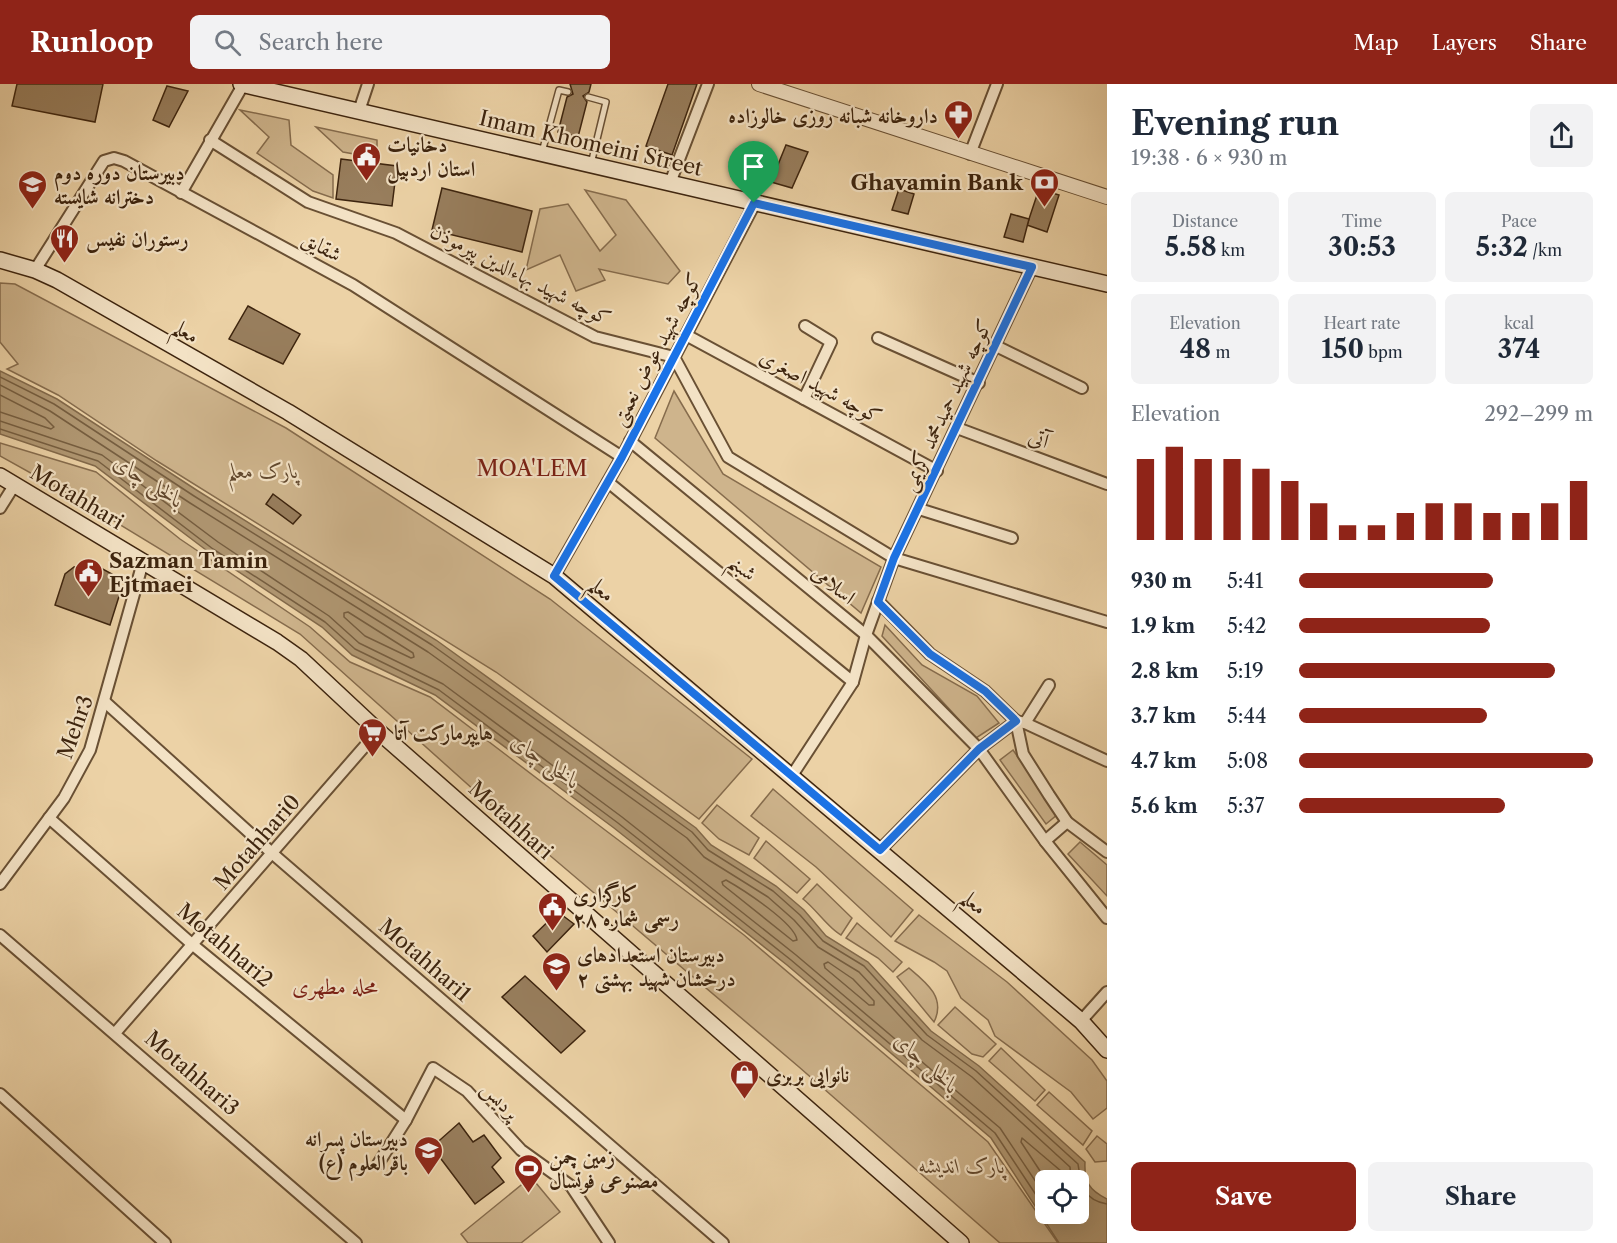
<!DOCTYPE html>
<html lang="en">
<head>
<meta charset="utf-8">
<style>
	body { margin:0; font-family:"Libre Caslon Text",Amiri,serif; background:#f2f2f3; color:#1f2937; height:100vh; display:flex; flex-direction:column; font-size:22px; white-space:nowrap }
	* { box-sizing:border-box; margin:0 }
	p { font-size:20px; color:#747a83 }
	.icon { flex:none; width:33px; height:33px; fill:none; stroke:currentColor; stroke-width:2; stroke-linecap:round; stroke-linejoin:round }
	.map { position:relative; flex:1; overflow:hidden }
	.panel { display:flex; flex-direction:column; background:#fff; width:510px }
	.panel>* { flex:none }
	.buttons { position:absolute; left:1035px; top:1086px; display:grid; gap:12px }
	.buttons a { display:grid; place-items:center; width:54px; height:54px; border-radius:9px; background:#fff; box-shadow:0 6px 24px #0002; font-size:30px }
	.pin { position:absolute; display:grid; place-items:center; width:51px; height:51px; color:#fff; margin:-62px -26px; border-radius:50% 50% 50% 0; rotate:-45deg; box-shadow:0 0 6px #0007 }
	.pin .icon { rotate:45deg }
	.round { display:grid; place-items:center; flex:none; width:63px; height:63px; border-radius:9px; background:#f2f2f3 }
	.headline { display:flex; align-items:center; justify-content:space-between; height:102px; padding:0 24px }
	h1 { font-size:33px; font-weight:700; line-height:45px }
	.figures { display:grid; grid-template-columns:repeat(3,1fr); gap:9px; height:102px; padding:6px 24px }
	.figures div { display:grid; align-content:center; border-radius:9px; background:#f2f2f3; text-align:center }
	.figures b { font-size:26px; font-weight:700 }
	.figures small { font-size:16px; font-weight:400 }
	.figures p { font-size:16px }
	.chart { height:168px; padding:12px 24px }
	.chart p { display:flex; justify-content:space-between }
	.chart svg { width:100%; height:108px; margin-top:6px; stroke:#8f2418; stroke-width:6 }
	.action { display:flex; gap:12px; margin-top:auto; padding:12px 24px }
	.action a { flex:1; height:69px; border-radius:9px; background:#8f2418; color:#fff; font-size:24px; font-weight:700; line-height:69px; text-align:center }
	.action a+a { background:#f2f2f3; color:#1f2937 }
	ul { padding:0 24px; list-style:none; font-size:20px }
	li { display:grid; grid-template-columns:96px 72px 1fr; align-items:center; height:45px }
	li i { height:15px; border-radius:8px; background:#8f2418 }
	header { display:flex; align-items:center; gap:36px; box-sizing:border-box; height:84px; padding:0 30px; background:#8f2418; color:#fff }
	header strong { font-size:28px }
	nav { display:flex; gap:33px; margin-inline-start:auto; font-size:21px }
	.search { width:420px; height:54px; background:#f2f2f3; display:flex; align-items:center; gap:15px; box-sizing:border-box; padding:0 21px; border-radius:9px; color:#747a83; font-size:22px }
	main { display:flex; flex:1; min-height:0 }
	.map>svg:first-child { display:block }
</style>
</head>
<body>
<header>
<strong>Runloop</strong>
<div class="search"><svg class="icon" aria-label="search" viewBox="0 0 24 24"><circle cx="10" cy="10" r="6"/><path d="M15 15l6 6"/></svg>Search here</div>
<nav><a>Map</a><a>Layers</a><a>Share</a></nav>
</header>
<main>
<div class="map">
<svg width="1107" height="1159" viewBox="0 0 1107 1159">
	<rect width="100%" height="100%" fill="#ecd2a6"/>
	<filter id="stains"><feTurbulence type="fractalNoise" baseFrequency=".00333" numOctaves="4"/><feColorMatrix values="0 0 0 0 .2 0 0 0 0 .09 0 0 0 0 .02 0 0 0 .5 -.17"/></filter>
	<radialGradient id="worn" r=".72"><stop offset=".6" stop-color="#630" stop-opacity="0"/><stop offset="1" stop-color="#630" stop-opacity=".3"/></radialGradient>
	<!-- green -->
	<g fill="#ceb48c" stroke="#866c4d" stroke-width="1.5">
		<polygon points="240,26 289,36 291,61 333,91 333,114 313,107 257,69 269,53"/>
		<polygon points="316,43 377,56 377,74 343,68"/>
		<polygon points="585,106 626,116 680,187 668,200 599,185 605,196 576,207 560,171 526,186 540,125 568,120 600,167 616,151"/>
		<polygon points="0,199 15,200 286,344 550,515 752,675 699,735 496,588 157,377 58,311 7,285 18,280 0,258"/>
		<polygon points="674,307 723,390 881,483 861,529 655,354"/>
		<polygon points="0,359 96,388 180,455 310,543 350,578 430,613 568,718 744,851 988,1058 1058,1159 1000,1159 799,983 494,724 300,550 81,417 0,372"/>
		<polygon points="885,541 922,581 977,612 999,639 976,654 882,552"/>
		<polygon points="1013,666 1058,730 1046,740 1000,676"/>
		<polygon points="773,705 913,826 891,853 816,783 751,732"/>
		<polygon points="717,721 759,754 749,771 719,755 702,739"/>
		<polygon points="766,757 810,795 797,809 754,774"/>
		<polygon points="1080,758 1107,781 1107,812 1068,770"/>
		<path d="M817,800L852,834L841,851C829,845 816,825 803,815Z"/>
		<polygon points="919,831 1007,898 1092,976 1107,997 1107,1024 1093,1035 1071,1008 995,952 988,936 961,914 947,887 934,878 895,857"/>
		<polygon points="857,839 902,878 893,888 878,874 846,854"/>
		<path d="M909,884C927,899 946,914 934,938L897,893Z"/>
		<polygon points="955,923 996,960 983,973 972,970 938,941"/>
		<polygon points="1001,964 1045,1006 1035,1017 989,977"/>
		<polygon points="1049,1008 1092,1047 1083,1061 1037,1021"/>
		<polygon points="1097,1052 1107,1060 1107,1077 1095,1078 1086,1065"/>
		<polygon points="531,1093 560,1128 521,1159 468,1159 461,1150"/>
	</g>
	<!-- water -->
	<path fill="#b09772" stroke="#82694a" stroke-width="1.5" fill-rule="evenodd" d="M0,287L57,315L198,407L436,556L696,744L711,761L776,802L804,826L826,852L868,878L931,947L979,982L1085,1078C1084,1098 1089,1106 1107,1115V1159H1059L991,1054L787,881L614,744L435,611L352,571L322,543L210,469L95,382L0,350ZM1046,1096H1078V1130H1046Z"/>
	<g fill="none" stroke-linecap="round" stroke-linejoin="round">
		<!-- shore -->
		<g stroke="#765e40" stroke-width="1.5">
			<path d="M0,293L54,320L194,412L432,561L692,748L708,766L773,807L800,831L823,857L864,882L927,951L976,987L1078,1080C1081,1099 1082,1116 1107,1120"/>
			<polyline points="0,301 50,327 190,419 428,568 687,754 704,773 768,813 794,836 818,863 859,888 922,956 972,993 1070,1083 1071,1096"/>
			<polyline points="0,311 45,334 54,343 51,345 0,328"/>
			<polyline points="0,337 102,371 218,458 329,532 359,559 443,600 622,733 796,871 1000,1044 1046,1113"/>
			<polyline points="0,345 98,377 213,465 325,538 355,565 439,606 618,739 791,876 995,1049 1046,1126"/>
			<polygon points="348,528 413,569 414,573 411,574 365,552 344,533 344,529"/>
			<path d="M726,796C742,805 795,839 797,856L793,857L723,801L722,798Z"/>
			<polygon points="828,878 853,895 874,917 874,921 869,921 825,884 824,880"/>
			<polyline points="1046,1096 1021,1058 1022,1054 1061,1087 1062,1096"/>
		</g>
	</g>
	<!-- building -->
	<g fill="#987e5d" stroke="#3d240e" stroke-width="1.5">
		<polygon points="17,0 103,0 95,38 12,22"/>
		<polygon points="570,0 591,0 589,8 583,12 587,18 578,53 558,48 567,13 573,10"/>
		<polygon points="668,0 697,0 672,71 646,62"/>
		<polygon points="167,2 188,7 169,43 153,36"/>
		<polygon points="786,61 808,68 792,104 771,98"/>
		<polygon points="341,75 397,82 392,122 336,115"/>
		<polygon points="442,104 532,127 522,168 432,146"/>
		<polygon points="899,105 914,110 908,130 892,126"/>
		<polygon points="1039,105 1059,111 1047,148 1027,141"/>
		<polygon points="1011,130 1029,135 1023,158 1004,153"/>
		<polygon points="248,222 300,250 283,280 229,255"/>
		<polygon points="273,410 301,431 293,440 266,420"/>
		<polygon points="85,482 99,483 112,490 121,506 110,541 55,521 65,490 74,483"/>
		<polygon points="558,828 574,840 547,868 533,852"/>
		<polygon points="525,892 585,947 561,969 502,913"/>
		<polygon points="459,1039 473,1058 484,1051 501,1074 492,1083 504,1098 475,1120 432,1063"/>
	</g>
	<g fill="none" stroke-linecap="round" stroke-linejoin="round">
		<defs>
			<g id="service">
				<polyline points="588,13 606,18 591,80"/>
				<polyline points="542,68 559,6 568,8"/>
			</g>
			<g id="minor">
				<polyline points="359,27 368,0"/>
				<polyline points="210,56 308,118 396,149 595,253 674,273 728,373 894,474 1107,538"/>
				<polyline points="970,70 997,0"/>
				<polyline points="670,99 708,0"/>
				<polyline points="181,109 243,1"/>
				<polyline points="35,186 104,77 114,74 124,77 353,201 622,373"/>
				<polyline points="686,251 937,387"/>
				<polyline points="878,254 979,299"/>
				<polyline points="996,262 1082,304"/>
				<polyline points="804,315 831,258 805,242"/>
				<polyline points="957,344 1107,400"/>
				<polyline points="630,357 866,551 979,665 1045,757 1107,834"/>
				<polyline points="608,398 853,598"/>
				<polyline points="0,424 15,400"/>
				<polyline points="919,425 1012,454"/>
				<polyline points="554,492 622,373 755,119"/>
				<polyline points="878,517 930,570 985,607 1016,637 1023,670 1049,711 1067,738 1107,768"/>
				<polyline points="105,618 273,770 723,1159"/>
				<polyline points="1016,637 1025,639 1107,677"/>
				<polyline points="1025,639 1049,601"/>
				<polyline points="791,693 853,598 866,551 894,474 1032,183"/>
				<polyline points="49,734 193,861 406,1036"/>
				<polyline points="1045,757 1067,738"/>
				<polyline points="880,766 979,665 1016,637"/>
				<polyline points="0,800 64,714 90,666 143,478"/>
				<polyline points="0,851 356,1159"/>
				<polyline points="1081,937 1107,908"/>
				<polyline points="116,948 378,647"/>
				<polyline points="0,1010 165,1159"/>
				<polyline points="378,1080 406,1036 433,984 467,1007 521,1066 571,1102 609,1159"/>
			</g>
			<polyline id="tertiary" points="759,0 1107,113"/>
			<g id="secondary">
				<polyline points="241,0 1107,200"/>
				<polyline points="0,176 35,186 57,196 288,328 554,492 1081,937 1107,966"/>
				<polyline points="0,392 277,558 301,575 378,647 961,1159"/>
			</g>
		</defs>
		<!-- service casing -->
		<use href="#service" stroke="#695034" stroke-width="8"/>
		<!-- minor casing -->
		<use href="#minor" stroke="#695034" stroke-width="14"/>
		<!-- tertiary casing -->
		<use href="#tertiary" stroke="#695034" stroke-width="16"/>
		<!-- secondary casing -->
		<use href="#secondary" stroke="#3d240e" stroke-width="18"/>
		<!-- service -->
		<use href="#service" stroke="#f3e2c5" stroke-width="5"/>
		<!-- minor -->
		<use href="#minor" stroke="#f3e2c5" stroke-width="10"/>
		<!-- tertiary -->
		<use href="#tertiary" stroke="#f3e2c5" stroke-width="14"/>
		<!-- secondary -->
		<use href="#secondary" stroke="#f3e2c5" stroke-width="15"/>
	</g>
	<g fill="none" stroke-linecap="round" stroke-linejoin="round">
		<defs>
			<polygon id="route" points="754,119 1032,183 894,474 878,518 930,570 985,607 1016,637 979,665 880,766 554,492 622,373"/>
		</defs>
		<!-- route casing -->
		<use href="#route" stroke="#fff" stroke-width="12"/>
		<!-- route -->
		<use href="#route" stroke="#1a73e8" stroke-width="8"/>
	</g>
	<!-- icons -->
	<defs>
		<symbol id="pharmacy-pin" viewBox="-11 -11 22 30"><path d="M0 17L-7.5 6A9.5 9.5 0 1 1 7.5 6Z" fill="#8f2418" stroke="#f3e2c5"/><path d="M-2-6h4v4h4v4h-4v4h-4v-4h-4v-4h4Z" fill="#fff"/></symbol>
		<symbol id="civic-pin" viewBox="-11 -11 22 30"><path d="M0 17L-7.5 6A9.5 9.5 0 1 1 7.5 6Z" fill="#8f2418" stroke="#f3e2c5"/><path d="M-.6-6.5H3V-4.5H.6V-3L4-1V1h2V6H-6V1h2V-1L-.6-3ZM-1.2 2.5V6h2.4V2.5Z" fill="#fff"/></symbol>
		<symbol id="bank-pin" viewBox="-11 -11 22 30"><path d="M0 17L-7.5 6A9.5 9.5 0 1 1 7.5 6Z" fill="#8f2418" stroke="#f3e2c5"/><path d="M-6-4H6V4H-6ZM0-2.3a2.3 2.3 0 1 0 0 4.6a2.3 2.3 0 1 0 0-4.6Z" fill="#fff"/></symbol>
		<symbol id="school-pin" viewBox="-11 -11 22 30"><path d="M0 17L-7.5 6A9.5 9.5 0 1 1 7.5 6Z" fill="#8f2418" stroke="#f3e2c5"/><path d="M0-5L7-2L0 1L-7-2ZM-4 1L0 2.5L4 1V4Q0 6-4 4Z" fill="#fff"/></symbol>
		<symbol id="restaurant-pin" viewBox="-11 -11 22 30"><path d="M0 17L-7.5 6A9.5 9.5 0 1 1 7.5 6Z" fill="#8f2418" stroke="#f3e2c5"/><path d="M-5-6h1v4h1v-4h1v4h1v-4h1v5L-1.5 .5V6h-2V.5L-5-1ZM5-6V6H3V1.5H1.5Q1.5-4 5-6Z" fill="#fff"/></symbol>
		<symbol id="supermarket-pin" viewBox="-11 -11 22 30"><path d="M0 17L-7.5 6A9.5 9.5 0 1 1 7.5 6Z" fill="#8f2418" stroke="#f3e2c5"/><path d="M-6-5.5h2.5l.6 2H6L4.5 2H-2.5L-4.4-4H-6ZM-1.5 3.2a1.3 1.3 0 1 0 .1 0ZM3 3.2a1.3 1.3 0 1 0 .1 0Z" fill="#fff"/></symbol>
		<symbol id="shop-pin" viewBox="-11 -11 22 30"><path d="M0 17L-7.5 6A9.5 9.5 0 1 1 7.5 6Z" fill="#8f2418" stroke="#f3e2c5"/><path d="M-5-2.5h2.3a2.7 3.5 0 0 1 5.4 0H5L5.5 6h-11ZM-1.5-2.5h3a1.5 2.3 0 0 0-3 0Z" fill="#fff"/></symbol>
		<symbol id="stadium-pin" viewBox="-11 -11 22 30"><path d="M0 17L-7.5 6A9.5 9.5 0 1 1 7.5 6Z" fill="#8f2418" stroke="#f3e2c5"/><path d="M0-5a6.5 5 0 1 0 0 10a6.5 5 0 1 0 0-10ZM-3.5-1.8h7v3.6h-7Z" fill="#fff"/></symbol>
	</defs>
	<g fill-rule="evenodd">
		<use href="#pharmacy-pin" x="942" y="14" width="33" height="45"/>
		<use href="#civic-pin" x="350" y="56" width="33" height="45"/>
		<use href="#bank-pin" x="1028" y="82" width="33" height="45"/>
		<use href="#school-pin" x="16" y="84" width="33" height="45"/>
		<use href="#restaurant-pin" x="48" y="138" width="33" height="45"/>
		<use href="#civic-pin" x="72" y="472" width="33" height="45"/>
		<use href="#supermarket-pin" x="356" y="632" width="33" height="45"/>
		<use href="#civic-pin" x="536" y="806" width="33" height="45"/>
		<use href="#school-pin" x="540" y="866" width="33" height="45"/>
		<use href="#shop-pin" x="728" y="974" width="33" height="45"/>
		<use href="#school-pin" x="412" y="1050" width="33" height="45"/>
		<use href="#stadium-pin" x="512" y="1068" width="33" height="45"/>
	</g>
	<g text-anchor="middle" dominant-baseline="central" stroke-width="4.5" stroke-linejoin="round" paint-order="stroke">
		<!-- poi labels -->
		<g font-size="21" font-weight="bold" fill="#3d240e" stroke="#f3e2c5" text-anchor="start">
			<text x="938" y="31" text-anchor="end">داروخانه شبانه روزی خالوزاده</text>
			<text x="387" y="60">دخانیات<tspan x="387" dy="24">استان اردبیل</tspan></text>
			<text x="54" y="88">دبیرستان دوره دوم<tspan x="54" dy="24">دخترانه شایسته</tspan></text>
			<text x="1023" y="98" text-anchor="end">Ghavamin Bank</text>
			<text x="86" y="154">رستوران نفیس</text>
			<text x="109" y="476">Sazman Tamin<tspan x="109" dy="24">Ejtmaei</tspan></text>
			<text x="394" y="648">هایپرمارکت آتا</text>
			<text x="573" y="810">کارگزاری<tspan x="573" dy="24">رسمی شماره ۲۸</tspan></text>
			<text x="577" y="870">دبیرستان استعدادهای<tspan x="577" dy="24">درخشان شهید بهشتی ۲</tspan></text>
			<text x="766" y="990">نانوایی بربری</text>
			<text x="408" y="1054" text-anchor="end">دبیرستان پسرانه<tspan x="408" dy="24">باقرالعلوم (ع)</tspan></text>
			<text x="549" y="1072">زمین چمن<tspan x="549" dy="24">مصنوعی فوتسال</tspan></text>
		</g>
		<!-- street labels -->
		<g font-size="21" fill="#3d240e" stroke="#f3e2c5">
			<text transform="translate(591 59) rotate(13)">Imam Khomeini Street</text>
			<text transform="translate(322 162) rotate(28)">شقایق</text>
			<text transform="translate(521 190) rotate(27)">کوچه شهید بهاءالدین پیرموذن</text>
			<text transform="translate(186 247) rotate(30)">معلم</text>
			<text transform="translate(656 265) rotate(-62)">کوچه شهید عوض نعمتی</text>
			<text transform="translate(821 302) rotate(28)">کوچه شهید اصغری</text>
			<text transform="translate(946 321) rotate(-65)">کوچه شهید حمیدمحمد کریمی</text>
			<text transform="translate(1039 354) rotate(20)">آتی</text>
			<text transform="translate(77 413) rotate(31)">Motahhari</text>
			<text transform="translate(743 483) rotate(39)">شبنم</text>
			<text transform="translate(834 500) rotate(39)">اسلامی</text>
			<text transform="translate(602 505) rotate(40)">معلم</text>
			<text transform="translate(75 643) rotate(-70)">Mehr3</text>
			<text transform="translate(511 736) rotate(42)">Motahhari</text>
			<text transform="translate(257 758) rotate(-49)">Motahhari0</text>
			<text transform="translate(974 818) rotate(40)">معلم</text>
			<text transform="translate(225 861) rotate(40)">Motahhari2</text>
			<text transform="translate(425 876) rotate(41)">Motahhari1</text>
			<text transform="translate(192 989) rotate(41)">Motahhari3</text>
			<text transform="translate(501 1016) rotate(47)">پردیس</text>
		</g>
		<!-- park labels -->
		<g font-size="21" font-style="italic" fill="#61482e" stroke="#f3e2c5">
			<text x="263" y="386">پارک معلم</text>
			<text x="962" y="1081">پارک اندیشه</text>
		</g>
		<!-- neighbourhood labels -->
		<g font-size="22" fill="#7a1f14" stroke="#f3e2c5">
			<text x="532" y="384">MOA'LEM</text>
			<text x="335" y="902">محله مطهری</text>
		</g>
		<!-- water labels -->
		<g font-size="22" font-style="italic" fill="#60462c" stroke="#f3e2c5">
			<text transform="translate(149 397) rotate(33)">بالخلی چای</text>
			<text transform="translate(546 677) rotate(35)">بالخلی چای</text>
			<text transform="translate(927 979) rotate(42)">بالخلی چای</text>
		</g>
	</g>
	<rect width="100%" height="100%" filter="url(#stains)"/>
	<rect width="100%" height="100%" fill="url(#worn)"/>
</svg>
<div class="buttons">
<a><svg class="icon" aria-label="locate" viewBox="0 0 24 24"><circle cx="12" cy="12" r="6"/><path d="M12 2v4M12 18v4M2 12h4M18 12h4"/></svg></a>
</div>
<div class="pin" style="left:754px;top:119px;background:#1e9e55"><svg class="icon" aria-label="arrive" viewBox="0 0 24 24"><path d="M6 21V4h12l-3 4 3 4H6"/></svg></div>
</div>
<section class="panel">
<div class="headline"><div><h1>Evening run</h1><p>19:38 · 6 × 930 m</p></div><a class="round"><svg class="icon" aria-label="share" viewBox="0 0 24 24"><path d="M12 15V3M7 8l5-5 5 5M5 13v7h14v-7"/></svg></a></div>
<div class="figures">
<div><p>Distance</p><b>5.58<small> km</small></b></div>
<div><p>Time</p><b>30:53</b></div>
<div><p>Pace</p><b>5:32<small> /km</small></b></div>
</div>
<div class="figures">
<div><p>Elevation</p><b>48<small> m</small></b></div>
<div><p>Heart rate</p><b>150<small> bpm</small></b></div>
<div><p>kcal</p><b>374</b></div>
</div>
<div class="chart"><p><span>Elevation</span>292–299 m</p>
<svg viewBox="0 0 160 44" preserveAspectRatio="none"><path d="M5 44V11M15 44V6M25 44V11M35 44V11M45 44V15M55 44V20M65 44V29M75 44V38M85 44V38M95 44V33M105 44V29M115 44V29M125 44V33M135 44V33M145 44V29M155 44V20"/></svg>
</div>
<ul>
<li><b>930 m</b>5:41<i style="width:66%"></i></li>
<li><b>1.9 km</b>5:42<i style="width:65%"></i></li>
<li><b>2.8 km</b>5:19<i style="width:87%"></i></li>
<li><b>3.7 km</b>5:44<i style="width:64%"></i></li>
<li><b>4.7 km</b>5:08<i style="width:100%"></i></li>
<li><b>5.6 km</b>5:37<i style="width:70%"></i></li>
</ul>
<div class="action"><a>Save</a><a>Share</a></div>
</section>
</main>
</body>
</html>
